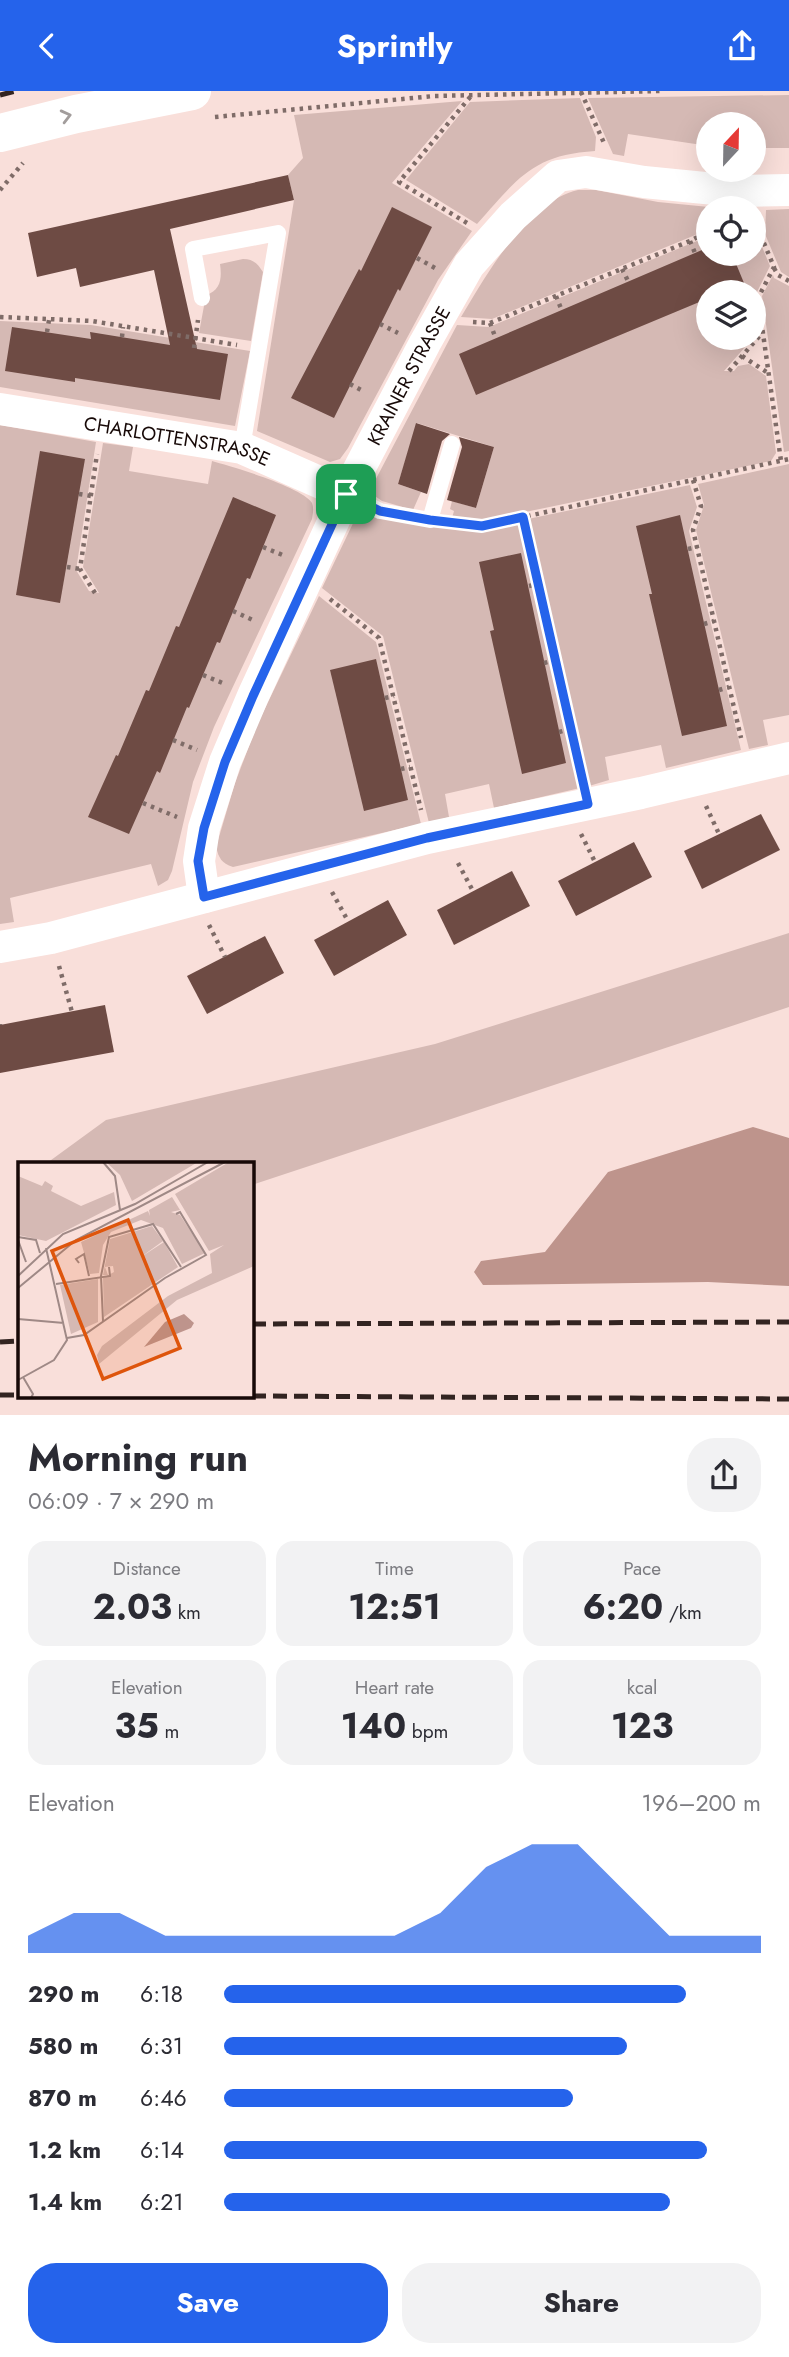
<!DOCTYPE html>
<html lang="en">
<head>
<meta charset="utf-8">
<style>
	body { margin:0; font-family:Jost,sans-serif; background:#f2f2f3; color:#2b2b33; height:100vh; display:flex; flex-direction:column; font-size:26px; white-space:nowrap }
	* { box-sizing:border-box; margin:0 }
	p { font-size:23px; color:#7c7c81 }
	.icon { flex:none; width:38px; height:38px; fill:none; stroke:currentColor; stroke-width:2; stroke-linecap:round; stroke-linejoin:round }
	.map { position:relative; height:1324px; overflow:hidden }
	.side { display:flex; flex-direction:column; background:#fff; flex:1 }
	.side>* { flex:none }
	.needle { width:46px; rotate:22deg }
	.buttons { position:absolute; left:696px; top:21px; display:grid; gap:14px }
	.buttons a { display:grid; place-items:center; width:70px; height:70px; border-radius:50%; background:#fff; box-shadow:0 7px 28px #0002; font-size:35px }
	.pin { position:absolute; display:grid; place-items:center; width:60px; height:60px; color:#fff; margin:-30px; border-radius:14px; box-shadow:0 4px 10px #0006 }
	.round { display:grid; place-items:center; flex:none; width:74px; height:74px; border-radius:28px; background:#f2f2f3 }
	.head { display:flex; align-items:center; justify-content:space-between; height:119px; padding:0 28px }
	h1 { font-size:38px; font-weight:700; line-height:52px }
	.stats { display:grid; grid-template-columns:repeat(3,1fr); gap:10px; height:119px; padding:7px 28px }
	.stats div { display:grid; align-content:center; border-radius:18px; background:#f2f2f3; text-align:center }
	.stats b { font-size:35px; font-weight:700 }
	.stats small { font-size:19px; font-weight:400 }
	.stats p { font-size:19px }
	.chart { height:196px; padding:14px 28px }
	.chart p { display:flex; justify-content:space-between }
	.chart svg { width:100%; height:126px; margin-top:7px; fill:#2563eb; opacity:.7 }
	.cta { display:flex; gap:14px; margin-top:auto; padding:14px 28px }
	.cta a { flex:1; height:80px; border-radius:28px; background:#2563eb; color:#fff; font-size:28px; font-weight:700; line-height:80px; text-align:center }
	.cta a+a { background:#f2f2f3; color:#2b2b33 }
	ul { padding:0 28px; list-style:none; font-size:23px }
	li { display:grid; grid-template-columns:112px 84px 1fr; align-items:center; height:52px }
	li i { height:18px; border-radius:9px; background:#2563eb }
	header { display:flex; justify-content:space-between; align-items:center; height:91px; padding:0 28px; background:#2563eb; color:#fff; font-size:32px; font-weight:700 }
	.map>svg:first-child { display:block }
</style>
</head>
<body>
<header><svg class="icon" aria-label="back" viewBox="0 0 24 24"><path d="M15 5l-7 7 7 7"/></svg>Sprintly<svg class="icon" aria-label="share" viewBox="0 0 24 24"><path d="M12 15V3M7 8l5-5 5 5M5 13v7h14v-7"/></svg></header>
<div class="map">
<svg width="789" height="1325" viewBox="0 0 789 1325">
	<rect width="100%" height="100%" fill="#f9dfda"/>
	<!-- green -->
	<g fill="#d5b9b4">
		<polygon points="789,4 789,57 754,57 754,33 709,33 709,55 628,43 624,65 613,63 588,7"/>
		<path d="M580,7L596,46L595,60C531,64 517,89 477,133L406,89L470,11Z"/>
		<polygon points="462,10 392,92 472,140 438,189 348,357 340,368 330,371 257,340 294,109 288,84 303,67 294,24"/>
		<path d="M578,99H596L658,111L719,117H709V134L705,140L492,228L461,226C486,185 527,110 578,99Z"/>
		<polygon points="789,118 789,186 781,181 765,143 766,119"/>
		<polygon points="754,137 758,137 758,146 770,175 755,205 760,238 754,245 754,201 709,201 709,247 753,247 724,280 734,280 738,275 749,273 766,285 776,362 771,370 482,430 452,427 454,420 450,418 452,410 476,417 494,356 417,332 398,393 421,401 413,419 382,410 369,401 457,234 489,236 709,145 709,163 754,163"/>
		<path d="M243,168C253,168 257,172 263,181L251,250L199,242L206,204C221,199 222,187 220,173Z"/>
		<polygon points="773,184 774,187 789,195 789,360 784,361 762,205"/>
		<polygon points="0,230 91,234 250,260 235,335 0,296"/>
		<path d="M0,334L96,351L76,479L89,500L99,502L83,476L103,352L133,356L129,380L208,393L212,370C230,375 303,396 312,412C314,417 313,422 312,428L214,636L193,691L172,780L168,789L158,795L151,773L10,807L14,831L0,833Z"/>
		<polygon points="789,373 789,624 763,629 768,654 749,658 696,439 704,414 698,393"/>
		<polygon points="690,394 697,416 689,440 741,659 666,677 661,654 605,666 609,689 589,695 528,428"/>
		<polygon points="357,424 380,424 411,433 481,438 522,429 580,697 494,717 489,693 445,703 449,726 429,732 383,545 322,497"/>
		<path d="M319,505L376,551L421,733L233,776C221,772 219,767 216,756L235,692L257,634Z"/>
		<polygon points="789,842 789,916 252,1094 252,1072 47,1072 106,1029 435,953"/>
	</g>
	<!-- water -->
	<polygon fill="#be948c" points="753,1036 789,1047 789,1195 708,1191 483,1194 474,1181 481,1170 545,1161 608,1081"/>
	<!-- building -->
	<g fill="#6e4b44">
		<polygon points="288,84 294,109 170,138 197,258 228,263 220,309 75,287 75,291 5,280 12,236 91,248 90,241 170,254 154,179 80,196 76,177 37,186 28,142"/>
		<polygon points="392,116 432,136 400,200 398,198 334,327 291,307 359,178 361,180"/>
		<polygon points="709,156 709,163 732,163 744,192 722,201 709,201 709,207 476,304 459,263"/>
		<polygon points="416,332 450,343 442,350 427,403 398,393"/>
		<polygon points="459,346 494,356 476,417 447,409 462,356"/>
		<polygon points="40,360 85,368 60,512 16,504"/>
		<polygon points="233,406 276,424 250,488 247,487 220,552 217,551 189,617 187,616 160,682 157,680 129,743 88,726 116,664 118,665 146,599 149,600 176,535 179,536"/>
		<polygon points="680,424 727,635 682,645 649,503 652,503 636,435"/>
		<polygon points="521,462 566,672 522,683 490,540 494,539 479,471"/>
		<polygon points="376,568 408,709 364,720 330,579"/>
		<polygon points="761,723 780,759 702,798 684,760"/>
		<polygon points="634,751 652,786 576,825 558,790"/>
		<polygon points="512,780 530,815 454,854 437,819"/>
		<polygon points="388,809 407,844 334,885 314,849"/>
		<polygon points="265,845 284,882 207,923 187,885"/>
		<polygon points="105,914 114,961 0,982 0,934"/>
	</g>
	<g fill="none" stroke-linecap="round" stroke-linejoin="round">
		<!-- path -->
		<g stroke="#7f6c68" stroke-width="4.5" stroke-dasharray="3.5 5" stroke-linecap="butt">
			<polyline points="581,1 604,52"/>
			<polyline points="215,26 434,5 661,0"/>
			<polyline points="0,99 23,72"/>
			<polyline points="467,132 399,91 471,5"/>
			<polyline points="754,134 761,134 761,145 774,176 758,207 781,370"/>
			<polyline points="690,150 695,162"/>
			<polyline points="417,167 435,177"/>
			<polyline points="774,177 778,184 789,190"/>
			<polyline points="622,178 628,190"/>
			<polyline points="556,205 562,220"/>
			<polyline points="0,226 92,230 237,254"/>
			<polyline points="473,231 490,232 690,150 709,140"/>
			<polyline points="490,232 496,248"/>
			<polyline points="380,233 398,242"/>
			<polyline points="47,241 49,229"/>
			<polyline points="122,246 123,236"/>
			<polyline points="194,257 198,229"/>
			<polyline points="742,265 768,282"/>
			<polyline points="729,280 763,241"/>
			<polyline points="350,293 365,301"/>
			<polyline points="693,389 701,415 693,439 741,647"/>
			<polyline points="79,403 91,405"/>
			<polyline points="523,426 581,685"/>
			<polyline points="452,431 482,435 789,368"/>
			<polyline points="263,456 285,465"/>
			<polyline points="688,458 697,456"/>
			<polyline points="67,476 80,478"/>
			<polyline points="529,495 539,493"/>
			<polyline points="95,502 80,478 97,363"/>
			<polyline points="330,508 379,547 421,719"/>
			<polyline points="233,520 255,530"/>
			<polyline points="704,533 714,530"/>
			<polyline points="544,572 555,569"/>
			<polyline points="203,584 225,593"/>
			<polyline points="719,599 729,596"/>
			<polyline points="385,607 394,605"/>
			<polyline points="559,641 570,638"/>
			<polyline points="173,649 197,659"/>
			<polyline points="401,678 410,676"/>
			<polyline points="143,712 177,726"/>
			<polyline points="706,715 719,743"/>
			<polyline points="581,743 595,771"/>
			<polyline points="458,772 473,800"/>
			<polyline points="332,801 348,830"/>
			<polyline points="209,834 225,866"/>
			<polyline points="59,875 72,921"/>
			<polyline points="0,933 0,934"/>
		</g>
		<!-- lane -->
		<g stroke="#fff" stroke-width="16">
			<polyline points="202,207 193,158 278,142 242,357"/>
			<polyline points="346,403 380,420 430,429 452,353"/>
		</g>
		<!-- street -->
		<g stroke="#fff" stroke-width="32">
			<path id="s1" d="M0,318L242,357L346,403"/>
			<path id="s2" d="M204,806L199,770L204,737L225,671L253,605L346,403L425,252L469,174L513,125L558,85L586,81L644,91L735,100L789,99"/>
			<polyline points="0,856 51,847 427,747 641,702 789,667"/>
		</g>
		<!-- primary -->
		<polyline stroke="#fff" stroke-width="38" points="0,42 76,23 192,0"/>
		<!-- rail -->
		<g stroke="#332421" stroke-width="5" stroke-dasharray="14 7" stroke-linecap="butt">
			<polyline points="0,4 16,0"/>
			<polyline points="252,1233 789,1231"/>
			<polyline points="0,1251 19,1250"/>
			<polyline points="0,1304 19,1304"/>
			<polyline points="252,1305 789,1308"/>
		</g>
	</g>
	<!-- one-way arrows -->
	<defs><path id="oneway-chevron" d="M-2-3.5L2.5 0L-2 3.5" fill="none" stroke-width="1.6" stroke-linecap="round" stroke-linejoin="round" transform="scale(1.75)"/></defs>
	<use stroke="#a29d9c" href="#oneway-chevron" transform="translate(66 25) rotate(-14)"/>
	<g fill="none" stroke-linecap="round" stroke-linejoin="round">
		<defs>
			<polygon id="route" points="346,403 380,420 430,429 482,435 523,426 588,713 427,747 204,806 198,770 204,737 225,671 253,605"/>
		</defs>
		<!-- route casing -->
		<use href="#route" stroke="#fff" stroke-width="14"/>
		<!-- route -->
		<use href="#route" stroke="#2563eb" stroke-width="9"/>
	</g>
	<g text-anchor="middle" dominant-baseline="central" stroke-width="7" stroke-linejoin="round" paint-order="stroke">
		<!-- street labels -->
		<g font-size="19" fill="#170907" stroke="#f9dfda">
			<text stroke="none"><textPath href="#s2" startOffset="567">KRAINER STRASSE</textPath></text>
			<text stroke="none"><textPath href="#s1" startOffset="180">CHARLOTTENSTRASSE</textPath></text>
		</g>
	</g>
	<!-- overview -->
	<g transform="translate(18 1071)">
		<rect width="236" height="236" fill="#f9dfda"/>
		<path d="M88,0H180L114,39L102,13ZM211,0H236V104L159,138L81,202L79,193L84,184L150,134L194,111L192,92L206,83L191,89L157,32ZM0,14L24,24L27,19L35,24L33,29L63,44L96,30L98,43L28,79L0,73ZM154,35L162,48L153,50L162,53L187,91L164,102L145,66L123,58L93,70L85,83L81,111L72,112L63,80L130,49L132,54L131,48ZM134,64L145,79L123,95L146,80L160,105L86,155L85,116L96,110L95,104L87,105L90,113H85L92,77ZM80,117V160L53,172L42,123Z" fill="#d5b9b4"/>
		<path d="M166,152L176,161L173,166L126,185L147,160Z" fill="#be948c"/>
		<path fill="none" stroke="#9f8986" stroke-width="2" d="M85,0L97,14L102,48M0,75L18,78L22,91M0,78L8,100M61,101L58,97L66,92L71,114M0,114L45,72L117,42L190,0M38,122L92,114L91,105M0,126L58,78L207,0M0,157L46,161M85,159L83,114L91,75L135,62L163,105M49,176L66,173L147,116L188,93L162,50L158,52M5,215L15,232L13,236M0,218L36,198L49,178L28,86"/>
		<path fill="#de550c" fill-opacity="0.15" stroke="#de550c" stroke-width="3.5" d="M110,58L162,186L85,217L34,89Z"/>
		<rect width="236" height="236" fill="none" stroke="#170907" stroke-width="3.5"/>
	</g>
</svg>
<div class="buttons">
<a><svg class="needle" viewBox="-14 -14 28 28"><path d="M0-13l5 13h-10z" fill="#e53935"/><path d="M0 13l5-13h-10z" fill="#7c7c81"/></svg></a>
<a><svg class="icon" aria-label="locate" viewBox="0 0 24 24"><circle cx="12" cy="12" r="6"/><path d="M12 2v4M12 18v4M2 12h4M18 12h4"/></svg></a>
<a><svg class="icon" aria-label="layers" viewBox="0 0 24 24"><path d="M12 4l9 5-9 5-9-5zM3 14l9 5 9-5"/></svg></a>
</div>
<div class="pin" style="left:346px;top:403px;background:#1e9e55"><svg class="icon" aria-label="arrive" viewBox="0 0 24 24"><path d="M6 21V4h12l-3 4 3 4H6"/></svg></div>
</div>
<section class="side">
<div class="head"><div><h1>Morning run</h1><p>06:09 · 7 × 290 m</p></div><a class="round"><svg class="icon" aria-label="share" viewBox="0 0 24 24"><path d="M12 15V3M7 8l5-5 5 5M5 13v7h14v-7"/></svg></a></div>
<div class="stats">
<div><p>Distance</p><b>2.03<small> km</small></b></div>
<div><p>Time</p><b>12:51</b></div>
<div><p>Pace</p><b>6:20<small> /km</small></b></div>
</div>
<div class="stats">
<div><p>Elevation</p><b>35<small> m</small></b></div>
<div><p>Heart rate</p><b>140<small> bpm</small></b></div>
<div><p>kcal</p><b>123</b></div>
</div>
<div class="chart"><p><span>Elevation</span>196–200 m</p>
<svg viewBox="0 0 160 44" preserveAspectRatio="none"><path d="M0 44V38L10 30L20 30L30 38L40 38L50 38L60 38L70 38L80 38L90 30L100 14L110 6L120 6L130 22L140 38L150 38L160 38V44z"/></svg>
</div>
<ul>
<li><b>290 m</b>6:18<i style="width:86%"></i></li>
<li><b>580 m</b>6:31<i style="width:75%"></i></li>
<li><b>870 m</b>6:46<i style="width:65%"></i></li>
<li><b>1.2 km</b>6:14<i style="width:90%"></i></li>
<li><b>1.4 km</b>6:21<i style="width:83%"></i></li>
</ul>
<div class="cta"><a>Save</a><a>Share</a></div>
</section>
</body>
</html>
